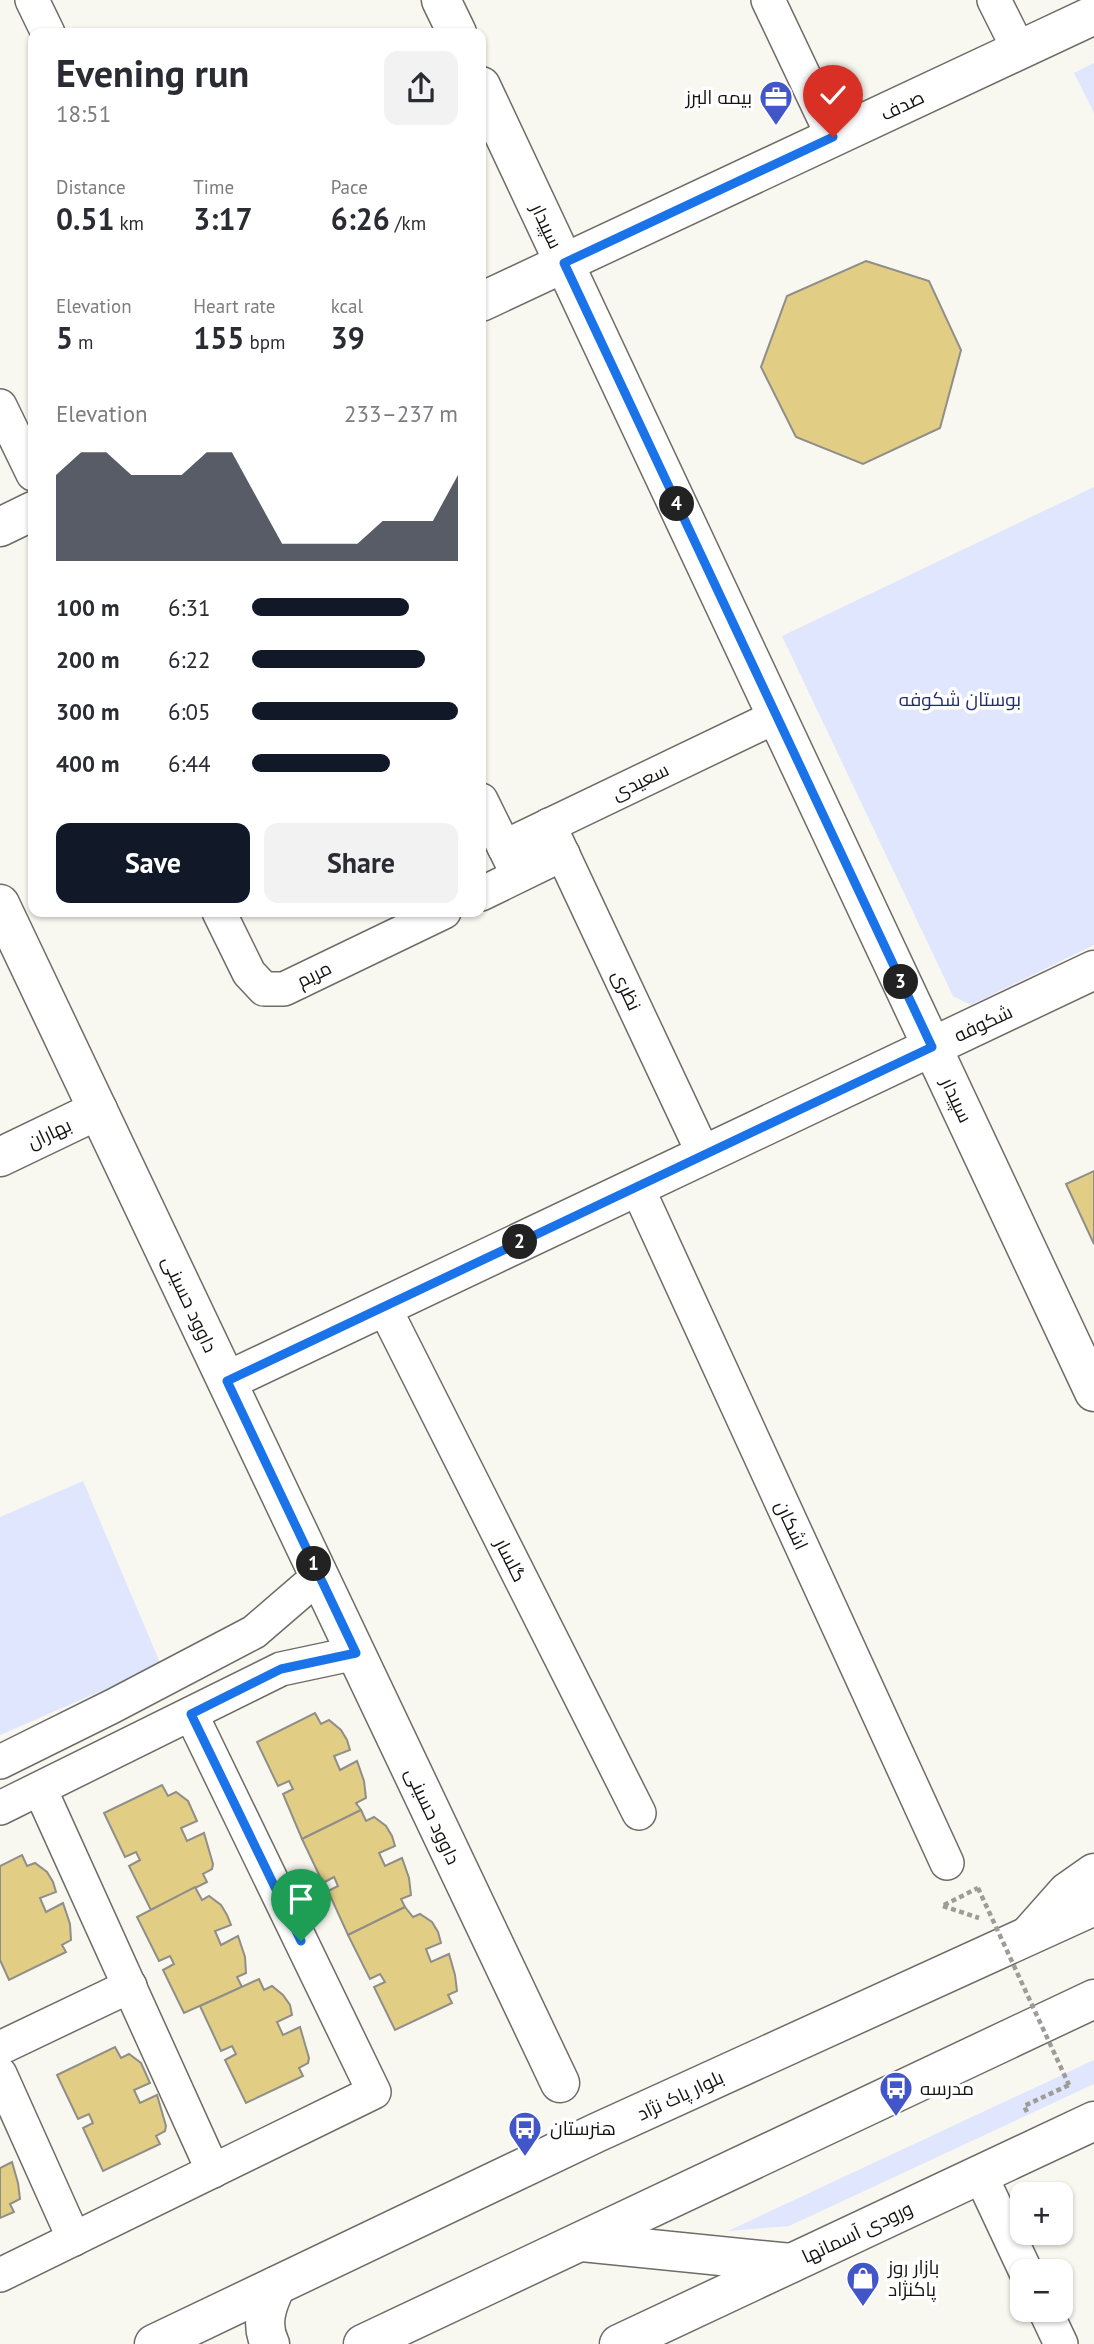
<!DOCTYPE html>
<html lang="en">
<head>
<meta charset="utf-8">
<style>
	body { margin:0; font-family:"PT Sans",Cairo,sans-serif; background:#f2f2f3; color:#2b2b33; height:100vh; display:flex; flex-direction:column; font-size:26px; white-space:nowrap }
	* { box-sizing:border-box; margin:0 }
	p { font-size:23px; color:#7c7c81 }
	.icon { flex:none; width:38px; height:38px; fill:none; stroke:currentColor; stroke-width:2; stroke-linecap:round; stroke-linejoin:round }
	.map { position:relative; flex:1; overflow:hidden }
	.details { position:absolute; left:28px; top:28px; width:458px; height:889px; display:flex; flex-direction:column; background:#fff; border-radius:14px; box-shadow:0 2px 5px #0004 }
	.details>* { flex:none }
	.buttons { position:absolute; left:1010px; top:2182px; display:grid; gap:14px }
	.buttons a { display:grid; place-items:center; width:63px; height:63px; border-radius:14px; background:#fff; box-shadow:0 2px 5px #0004; font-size:35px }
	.pin { position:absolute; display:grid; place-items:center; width:60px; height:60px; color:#fff; margin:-72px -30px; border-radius:50% 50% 50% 0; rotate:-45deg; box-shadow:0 0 7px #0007 }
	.pin .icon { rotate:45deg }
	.km { position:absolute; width:35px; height:35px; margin:-18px; border-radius:50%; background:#222; color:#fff; font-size:19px; line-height:35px; text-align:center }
	.round { display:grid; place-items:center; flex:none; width:74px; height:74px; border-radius:14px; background:#f2f2f3 }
	.head { display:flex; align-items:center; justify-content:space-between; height:119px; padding:0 28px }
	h1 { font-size:38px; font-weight:600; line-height:52px }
	.stats { display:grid; grid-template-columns:repeat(3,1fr); gap:10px; height:119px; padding:7px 28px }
	.stats div { display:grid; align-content:center }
	.stats b { font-size:30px; font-weight:600 }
	.stats small { font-size:19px; font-weight:400 }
	.stats p { font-size:19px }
	.chart { height:196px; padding:14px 28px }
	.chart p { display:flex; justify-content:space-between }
	.chart svg { width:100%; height:126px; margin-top:7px; fill:#111827; opacity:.7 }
	.button { display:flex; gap:14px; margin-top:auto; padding:14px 28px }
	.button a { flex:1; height:80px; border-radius:14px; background:#111827; color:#fff; font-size:28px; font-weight:600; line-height:80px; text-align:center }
	.button a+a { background:#f2f2f3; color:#2b2b33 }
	ul { padding:0 28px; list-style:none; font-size:23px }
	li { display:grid; grid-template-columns:112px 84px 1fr; align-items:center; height:52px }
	li i { height:18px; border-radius:9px; background:#111827 }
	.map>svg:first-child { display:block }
</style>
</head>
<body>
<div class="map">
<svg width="1094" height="2344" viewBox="0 0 1094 2344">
	<rect width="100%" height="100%" fill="#f8f7f0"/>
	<!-- green -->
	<g fill="#dfe6fd">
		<polygon points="1094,63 1094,113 1074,73"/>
		<polygon points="1094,487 1094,945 971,1005 953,996 782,636"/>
		<polygon points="83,1481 161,1665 0,1735 0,1517"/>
		<polygon points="1094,2060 1094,2084 789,2226 728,2231"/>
	</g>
	<!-- building -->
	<g fill="#e2cd85" stroke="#908e88" stroke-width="2">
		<polygon points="866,261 929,281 961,350 940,428 863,464 796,437 761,367 787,296"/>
		<polygon points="1094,1171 1094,1244 1066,1184"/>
		<polygon points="315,1713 321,1724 329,1720 341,1730 347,1740 350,1750 334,1756 340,1770 357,1761 364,1781 366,1798 356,1803 361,1810 302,1839 283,1794 293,1789 289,1781 278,1786 257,1742"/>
		<polygon points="162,1785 168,1796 176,1792 188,1801 197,1821 181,1828 187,1841 204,1833 213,1864 212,1869 203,1874 207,1882 151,1910 129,1866 140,1860 136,1852 125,1857 104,1813"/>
		<polygon points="361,1810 366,1821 374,1817 386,1826 392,1836 395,1846 379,1853 385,1866 402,1858 409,1878 411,1895 401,1899 405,1907 348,1935 328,1891 338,1886 334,1877 323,1883 302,1839"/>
		<polygon points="22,1855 27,1866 35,1863 47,1872 53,1882 56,1892 40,1898 46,1912 63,1903 70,1924 71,1940 62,1945 66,1952 9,1980 0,1960 0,1866"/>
		<polygon points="195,1887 202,1900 209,1896 221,1905 227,1915 231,1925 215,1931 221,1945 238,1936 245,1957 246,1973 237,1977 242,1987 184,2013 163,1970 174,1964 170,1956 159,1961 137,1917"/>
		<polygon points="405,1907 413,1917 420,1914 432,1922 438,1932 441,1943 426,1949 431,1962 449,1954 455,1975 457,1991 448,1995 452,2003 395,2030 374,1987 385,1982 380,1974 370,1979 348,1935"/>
		<polygon points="259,1979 264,1990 272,1986 283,1995 290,2005 292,2015 277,2022 283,2035 300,2027 309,2058 308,2063 299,2068 303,2076 246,2103 225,2060 236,2054 232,2046 221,2051 200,2006"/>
		<polygon points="115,2047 121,2058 129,2054 141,2063 150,2083 134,2090 140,2103 157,2095 166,2126 165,2131 156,2136 160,2144 103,2171 83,2128 93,2123 89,2114 78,2119 57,2075"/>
		<polygon points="12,2162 18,2183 20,2199 10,2204 14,2212 0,2218 0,2168"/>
	</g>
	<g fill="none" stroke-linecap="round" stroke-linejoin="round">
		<defs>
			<g id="minor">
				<polyline points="32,0 48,33"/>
				<polyline points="768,0 833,137"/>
				<polyline points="994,0 1019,50"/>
				<polyline points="0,406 33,474"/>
				<polyline points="481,800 514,867"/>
				<polyline points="549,825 704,1155"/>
				<polyline points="504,847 777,716"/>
				<polyline points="481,894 563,854"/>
				<polyline points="219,912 249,973 264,989 284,989 444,912"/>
				<polyline points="637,1187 947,1863"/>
				<polyline points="384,1307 639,1813"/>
				<polyline points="0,1762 113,1706 254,1632 319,1576"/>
				<polyline points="40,1789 213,2171"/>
				<polyline points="0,1808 281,1669 356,1653"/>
				<polyline points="0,2048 130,1986"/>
				<polyline points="0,2074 74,2239"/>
				<polyline points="980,2174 1026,2272"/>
				<polyline points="0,2275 374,2092 191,1714"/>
				<polyline points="1045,2310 1061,2344"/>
			</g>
			<g id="tertiary">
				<polyline points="441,0 457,33"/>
				<polyline points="481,86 1094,1392"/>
				<polyline points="481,302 1094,15"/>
				<polyline points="0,527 33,511"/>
				<polyline points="0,904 560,2083"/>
				<polyline points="0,1157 98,1110"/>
				<polyline points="227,1381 1094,970"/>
				<polyline points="1029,1935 1067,1892 1094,1873"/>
				<polyline points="619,2344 1094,2121"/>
			</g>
			<g id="secondary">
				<polyline points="582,2242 791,2263"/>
				<polyline points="154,2344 596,2133 1094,1906"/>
				<path d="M270,2344C260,2324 267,2305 276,2286"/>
				<polyline points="363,2344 1094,1999"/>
			</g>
		</defs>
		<!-- minor casing -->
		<use href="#minor" stroke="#6e6c67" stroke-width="36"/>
		<!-- tertiary casing -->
		<use href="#tertiary" stroke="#6e6c67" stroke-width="41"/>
		<!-- secondary casing -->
		<use href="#secondary" stroke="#6e6c67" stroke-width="41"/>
		<!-- path -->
		<g stroke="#9d9c97" stroke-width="4.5" stroke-dasharray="5 3.5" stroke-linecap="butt">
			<polyline points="944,1905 978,1888"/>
			<polyline points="943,1906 979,1918"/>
			<polyline points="1027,2112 1024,2106 1069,2085"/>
		</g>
		<!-- minor -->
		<use href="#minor" stroke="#fff" stroke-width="33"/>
		<!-- tertiary -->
		<use href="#tertiary" stroke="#fff" stroke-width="38"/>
		<!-- secondary -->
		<use href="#secondary" stroke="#fff" stroke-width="38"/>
		<!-- path-bridge -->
		<polyline stroke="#9d9c97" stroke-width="4.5" stroke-dasharray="5 3.5" stroke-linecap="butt" points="978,1888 1069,2085"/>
	</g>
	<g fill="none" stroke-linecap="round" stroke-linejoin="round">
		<defs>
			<polyline id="route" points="301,1941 191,1714 281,1669 356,1653 227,1381 932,1047 564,263 833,137"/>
		</defs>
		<!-- route casing -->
		<use href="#route" stroke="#fff" stroke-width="14"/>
		<!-- route -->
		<use href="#route" stroke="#1a73e8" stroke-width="9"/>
	</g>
	<!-- icons -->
	<defs>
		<symbol id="office-pin" viewBox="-11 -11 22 30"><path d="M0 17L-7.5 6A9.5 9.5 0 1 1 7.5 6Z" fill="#4255c9" stroke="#fff"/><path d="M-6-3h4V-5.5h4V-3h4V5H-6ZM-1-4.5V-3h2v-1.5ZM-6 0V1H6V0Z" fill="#fff"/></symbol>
		<symbol id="bus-pin" viewBox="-11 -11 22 30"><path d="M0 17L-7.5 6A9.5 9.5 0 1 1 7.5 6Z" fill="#4255c9" stroke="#fff"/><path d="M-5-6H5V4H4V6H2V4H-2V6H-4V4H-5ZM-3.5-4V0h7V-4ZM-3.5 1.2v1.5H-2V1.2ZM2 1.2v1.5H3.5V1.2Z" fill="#fff"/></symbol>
		<symbol id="shop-pin" viewBox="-11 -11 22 30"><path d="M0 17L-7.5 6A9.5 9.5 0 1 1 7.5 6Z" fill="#4255c9" stroke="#fff"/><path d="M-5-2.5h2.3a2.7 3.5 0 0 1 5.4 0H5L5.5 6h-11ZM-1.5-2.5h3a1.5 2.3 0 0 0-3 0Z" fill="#fff"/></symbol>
	</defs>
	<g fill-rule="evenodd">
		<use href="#office-pin" x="757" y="78" width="38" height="52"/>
		<use href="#bus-pin" x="877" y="2069" width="38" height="52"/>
		<use href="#bus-pin" x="506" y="2109" width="38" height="52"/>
		<use href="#shop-pin" x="844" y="2259" width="38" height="52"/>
	</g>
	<g text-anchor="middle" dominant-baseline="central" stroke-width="7" stroke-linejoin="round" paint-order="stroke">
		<!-- poi labels -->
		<g font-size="19" fill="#151412" stroke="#fff" text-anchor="start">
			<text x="752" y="97" text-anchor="end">بیمه البرز</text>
			<text x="920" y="2088">مدرسه</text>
			<text x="550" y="2128">هنرستان</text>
			<text x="888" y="2267">بازار روز<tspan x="888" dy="22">پاکنژاد</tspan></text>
		</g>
		<!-- street labels -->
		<g font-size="19" fill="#151412" stroke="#fff">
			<text transform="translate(902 105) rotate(-25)">صدف</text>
			<text transform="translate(547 226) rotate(65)">سپیدار</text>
			<text transform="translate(640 781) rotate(-26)">سعیدی</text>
			<text transform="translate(314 974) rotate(-26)">مریم</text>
			<text transform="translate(627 990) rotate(65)">نظری</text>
			<text transform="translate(983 1023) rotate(-25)">شکوفه</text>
			<text transform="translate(957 1100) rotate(65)">سپیدار</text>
			<text transform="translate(49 1133) rotate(-25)">بهاران</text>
			<text transform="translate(190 1304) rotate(65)">داوود حسینی</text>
			<text transform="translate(792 1525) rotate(65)">اشکان</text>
			<text transform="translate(511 1560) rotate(63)">گلسار</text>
			<text transform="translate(433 1816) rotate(65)">داوود حسینی</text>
			<text transform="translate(680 2095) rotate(-25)">بلوار پاک نژاد</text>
			<text transform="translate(857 2232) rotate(-25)">ورودی آسمانها</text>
		</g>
		<!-- park labels -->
		<g font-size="19" fill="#202b73" stroke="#fff">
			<text x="960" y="699">بوستان شکوفه</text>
		</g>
	</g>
</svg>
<div class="buttons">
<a>+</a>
<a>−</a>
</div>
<div class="pin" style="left:301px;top:1941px;background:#1e9e55"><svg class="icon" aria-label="arrive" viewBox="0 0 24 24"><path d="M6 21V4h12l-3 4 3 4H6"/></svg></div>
<div class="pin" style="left:833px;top:137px;background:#d93025"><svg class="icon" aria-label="check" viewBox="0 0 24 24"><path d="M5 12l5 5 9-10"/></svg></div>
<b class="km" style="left:314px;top:1564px">1</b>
<b class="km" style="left:520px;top:1242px">2</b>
<b class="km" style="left:901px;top:982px">3</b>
<b class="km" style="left:677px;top:504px">4</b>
<section class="details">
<div class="head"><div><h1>Evening run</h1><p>18:51</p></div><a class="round"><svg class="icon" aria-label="share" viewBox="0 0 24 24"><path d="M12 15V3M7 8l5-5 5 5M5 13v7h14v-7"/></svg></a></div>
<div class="stats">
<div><p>Distance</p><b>0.51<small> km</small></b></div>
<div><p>Time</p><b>3:17</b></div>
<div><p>Pace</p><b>6:26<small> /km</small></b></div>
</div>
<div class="stats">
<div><p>Elevation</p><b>5<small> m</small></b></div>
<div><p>Heart rate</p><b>155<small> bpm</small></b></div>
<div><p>kcal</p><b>39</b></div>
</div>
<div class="chart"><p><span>Elevation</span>233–237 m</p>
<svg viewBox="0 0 160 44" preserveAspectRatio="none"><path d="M0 44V14L10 6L20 6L30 14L40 14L50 14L60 6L70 6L80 22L90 38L100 38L110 38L120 38L130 30L140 30L150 30L160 14V44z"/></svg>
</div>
<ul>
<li><b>100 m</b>6:31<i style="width:76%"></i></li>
<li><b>200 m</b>6:22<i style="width:84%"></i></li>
<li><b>300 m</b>6:05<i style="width:100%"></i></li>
<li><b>400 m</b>6:44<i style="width:67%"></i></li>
</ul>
<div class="button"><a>Save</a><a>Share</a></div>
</section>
</div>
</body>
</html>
